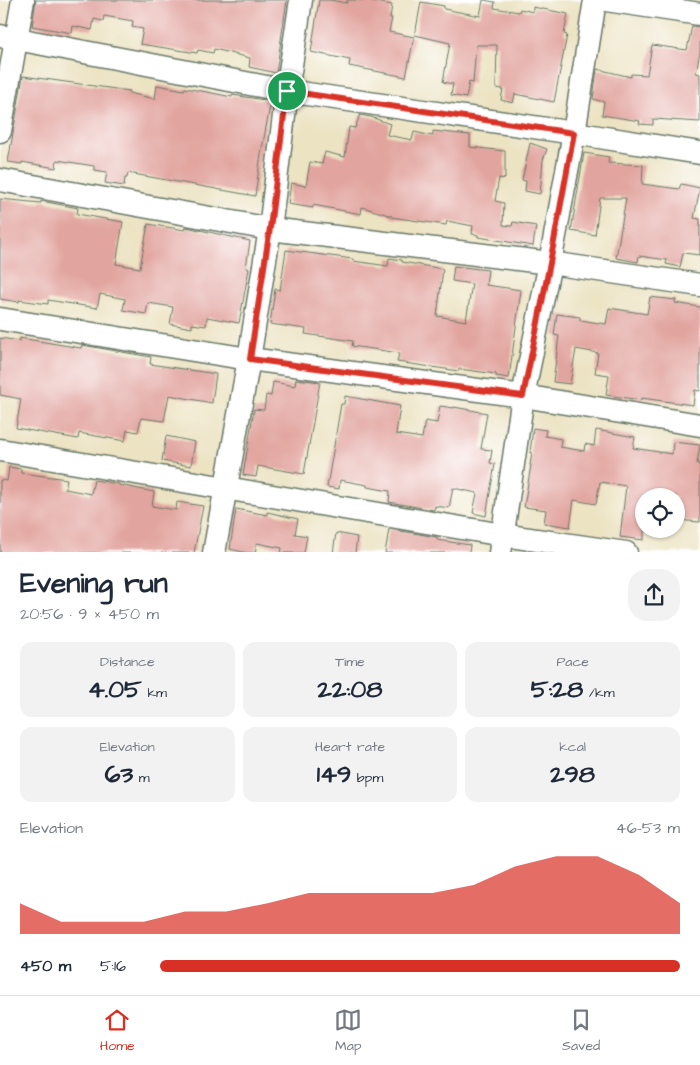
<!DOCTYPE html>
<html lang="en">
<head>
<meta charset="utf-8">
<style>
	body { margin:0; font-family:"Architects Daughter",sans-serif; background:#f2f2f3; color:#1f2937; height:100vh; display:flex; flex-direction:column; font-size:19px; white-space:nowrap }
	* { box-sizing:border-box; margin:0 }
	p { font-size:16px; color:#747a83 }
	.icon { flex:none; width:28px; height:28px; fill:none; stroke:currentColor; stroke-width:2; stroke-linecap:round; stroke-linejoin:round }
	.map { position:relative; height:552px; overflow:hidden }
	.details { display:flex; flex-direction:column; background:#fff; flex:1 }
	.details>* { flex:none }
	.tools { position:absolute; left:635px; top:488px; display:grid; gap:10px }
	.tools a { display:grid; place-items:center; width:50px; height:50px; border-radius:50%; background:#fff; box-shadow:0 1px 4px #0004; font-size:25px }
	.pin { position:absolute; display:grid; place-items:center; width:42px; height:42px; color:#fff; margin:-21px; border:2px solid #fff; border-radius:50%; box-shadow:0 1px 5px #0007 }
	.round { display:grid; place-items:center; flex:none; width:52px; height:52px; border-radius:20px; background:#f2f2f3 }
	.summary { display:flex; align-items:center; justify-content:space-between; height:85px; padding:0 20px }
	h1 { font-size:28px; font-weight:800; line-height:38px }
	.stats { display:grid; grid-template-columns:repeat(3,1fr); gap:8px; height:85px; padding:5px 20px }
	.stats div { display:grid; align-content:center; border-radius:12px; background:#f2f2f3; text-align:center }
	.stats b { font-size:25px; font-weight:800 }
	.stats small { font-size:14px; font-weight:400 }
	.stats p { font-size:14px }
	.chart { height:140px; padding:10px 20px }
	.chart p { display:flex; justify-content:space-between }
	.chart svg { width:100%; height:90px; margin-top:5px; fill:#d93025; opacity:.7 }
	ul { padding:0 20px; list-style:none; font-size:16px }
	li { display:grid; grid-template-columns:80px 60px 1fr; align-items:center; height:38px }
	li i { height:12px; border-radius:6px; background:#d93025 }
	.tab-bar { display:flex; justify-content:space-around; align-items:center; height:70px; border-top:1px solid #e0e1e3; background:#fff; font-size:14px; color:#747a83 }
	.tab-bar a { display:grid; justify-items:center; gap:2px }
	.tab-bar .on { color:#d93025 }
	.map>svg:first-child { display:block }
</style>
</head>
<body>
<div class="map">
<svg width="700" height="553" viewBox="0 0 700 553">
	<rect width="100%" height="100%" fill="#fff"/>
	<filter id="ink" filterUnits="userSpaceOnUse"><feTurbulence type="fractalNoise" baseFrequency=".02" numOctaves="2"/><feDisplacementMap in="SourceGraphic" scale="10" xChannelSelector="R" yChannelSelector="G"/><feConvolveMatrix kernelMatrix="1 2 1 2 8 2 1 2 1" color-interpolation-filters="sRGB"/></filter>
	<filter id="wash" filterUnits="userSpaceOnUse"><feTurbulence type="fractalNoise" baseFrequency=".0096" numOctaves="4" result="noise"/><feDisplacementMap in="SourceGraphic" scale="20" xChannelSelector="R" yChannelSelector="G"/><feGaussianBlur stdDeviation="1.12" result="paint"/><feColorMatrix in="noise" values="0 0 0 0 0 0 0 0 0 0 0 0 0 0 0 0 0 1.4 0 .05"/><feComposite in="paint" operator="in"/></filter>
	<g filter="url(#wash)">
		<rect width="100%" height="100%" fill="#ece3c3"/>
		<g id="blocks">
			<!-- building -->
			<g fill="#e2a49f">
				<polygon points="36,0 287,0 276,73 249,67 250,58 214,49 213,53 198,50 197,53 140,44 143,29 132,27 133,21 104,16 103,21 94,19 92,30 73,26 72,33 32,26"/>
				<polygon points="319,0 330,0 347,3 347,0 368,0 392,5 390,18 392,18 389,32 414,37 406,77 349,66 350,60 311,52"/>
				<polygon points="483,0 495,2 494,8 519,12 520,9 533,12 533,7 568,14 564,34 567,35 554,102 515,94 513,103 501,100 503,89 496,88 497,45 476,45 473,83 469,82 466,98 451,95 453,84 443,82 450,43 415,35 421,2 444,6 444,9 480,16"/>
				<polygon points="692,26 700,27 700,51 696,73 700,74 700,122 653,119 653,125 639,124 640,121 602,115 604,102 593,99 597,69 631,77 631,74 647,75 652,45 687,50"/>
				<polygon points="23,76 130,91 129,93 155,99 157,85 184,90 185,88 207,92 232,97 232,95 271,101 261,154 255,196 128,173 127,178 125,178 124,186 105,183 107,172 94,170 94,166 57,160 56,168 22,162 22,164 8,162"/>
				<polygon points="360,115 371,117 390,124 387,135 412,140 414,132 433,136 433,131 470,135 470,147 505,151 505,179 499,178 495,201 504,203 503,225 512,226 513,222 536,226 533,246 478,237 478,235 472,234 473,226 447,221 446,225 391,217 392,216 362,207 361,214 313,205 313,208 288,204 291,183 306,186 310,162 322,164 325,152 345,157 349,127 355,128"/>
				<polygon points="530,143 547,149 543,160 540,194 525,191 526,181 522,180"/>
				<polygon points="584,153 609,157 608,163 643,165 642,184 679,189 681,184 700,188 694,218 700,219 700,255 683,253 680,267 666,264 667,260 639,256 638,262 616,258 626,198 600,198 595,235 571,231"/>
				<polygon points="0,199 41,203 41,201 78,208 77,214 123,222 116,264 140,268 148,224 185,230 186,227 250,241 246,268 249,269 239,323 207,317 206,326 192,324 192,328 170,324 173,307 148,303 146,314 123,310 125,299 100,294 97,308 48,300 48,304 19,300 19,302 0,299"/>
				<polygon points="286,250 353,259 353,261 388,266 389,258 402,260 402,262 443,269 437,316 466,321 472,284 452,281 454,266 488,270 486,285 521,290 509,378 496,376 496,374 459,369 459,371 397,362 399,353 352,346 353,341 305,334 306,329 270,324 275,289 280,290"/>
				<polygon points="650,297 676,300 675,303 700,307 700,391 695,390 693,405 641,398 641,400 606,395 609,375 595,373 598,353 576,349 570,384 553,382 559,336 554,335 557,314 580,317 580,320 606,324 609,308 647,314"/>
				<polygon points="0,338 20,341 20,338 81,348 82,345 151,357 150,364 216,374 212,403 169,395 164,421 141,418 138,432 127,430 125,441 79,433 78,439 16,428 21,399 0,395"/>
				<polygon points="296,379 320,382 304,474 258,466 256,477 243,475 254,409 264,410 266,395 271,396 273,382 295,386"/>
				<polygon points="345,396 400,406 396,434 422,438 425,421 437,423 440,406 454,408 454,407 487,413 481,449 492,450 490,463 495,464 486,516 473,513 477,493 453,488 449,508 435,506 434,510 389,502 390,491 367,487 367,485 340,480 339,489 327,487 341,404 344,404"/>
				<polygon points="533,428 546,430 545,436 561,439 560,447 584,451 585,444 594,446 596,430 635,437 633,448 672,454 673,442 700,445 697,464 700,464 700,522 676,520 676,496 644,496 644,540 620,537 626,486 600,482 596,504 574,500 570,527 544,523 546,510 524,507 531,465 530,465 532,453 530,453"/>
				<polygon points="166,436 195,442 191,466 162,461"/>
				<polygon points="9,467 21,469 21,473 67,479 65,489 91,494 94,480 119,484 119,485 154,492 152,506 176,510 177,502 203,506 194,553 0,553 0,480 7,481"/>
				<polygon points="236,509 267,515 267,512 298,519 295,534 307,536 304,553 281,553 282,548 257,543 255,553 247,553 230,549"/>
				<polygon points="389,529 437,537 437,540 470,545 469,553 385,553"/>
				<polygon points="336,533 357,537 355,553 333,553"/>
			</g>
		</g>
	</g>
	<g filter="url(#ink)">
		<use href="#blocks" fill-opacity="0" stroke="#677766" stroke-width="1"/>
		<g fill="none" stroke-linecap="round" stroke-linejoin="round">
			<defs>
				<g id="minor">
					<polyline points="606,0 700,14"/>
					<polyline points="0,36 17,39 287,91 574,133 700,153"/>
					<polyline points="0,131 23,0"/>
					<polyline points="0,180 270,229 550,263 700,285"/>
					<polyline points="0,319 249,359 523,396 700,425"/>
					<polyline points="0,450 503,535 626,553"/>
					<polyline points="214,553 249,359 270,229 287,91 301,0"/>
					<polyline points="500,553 523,396 550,263 574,133 595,0"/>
				</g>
			</defs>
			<!-- minor casing -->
			<use href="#minor" stroke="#677766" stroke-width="25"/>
			<!-- minor -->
			<use href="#minor" stroke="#fff" stroke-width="22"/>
		</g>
	</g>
	<g fill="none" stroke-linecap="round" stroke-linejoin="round" filter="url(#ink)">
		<defs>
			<polygon id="route" points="287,91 574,133 550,263 523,396 250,359 270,228"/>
		</defs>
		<!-- route casing -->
		<use href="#route" stroke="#fff" stroke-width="10"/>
		<!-- route -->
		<use href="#route" stroke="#d93025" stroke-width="6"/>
	</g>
</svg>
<div class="tools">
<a><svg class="icon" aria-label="locate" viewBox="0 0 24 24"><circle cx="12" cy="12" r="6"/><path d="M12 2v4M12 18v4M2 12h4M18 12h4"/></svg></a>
</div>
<div class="pin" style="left:287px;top:91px;background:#1e9e55"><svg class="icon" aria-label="arrive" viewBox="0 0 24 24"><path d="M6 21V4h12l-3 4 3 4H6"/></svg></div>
</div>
<section class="details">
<div class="summary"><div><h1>Evening run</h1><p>20:56 · 9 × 450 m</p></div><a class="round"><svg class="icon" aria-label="share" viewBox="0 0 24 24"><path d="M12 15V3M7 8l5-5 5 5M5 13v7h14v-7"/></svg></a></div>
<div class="stats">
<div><p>Distance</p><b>4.05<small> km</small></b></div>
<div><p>Time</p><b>22:08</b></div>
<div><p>Pace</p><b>5:28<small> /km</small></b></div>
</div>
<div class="stats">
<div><p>Elevation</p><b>63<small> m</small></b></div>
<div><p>Heart rate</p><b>149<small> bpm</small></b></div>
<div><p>kcal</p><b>298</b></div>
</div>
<div class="chart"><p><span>Elevation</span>46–53 m</p>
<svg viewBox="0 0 160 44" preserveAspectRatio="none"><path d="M0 44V29L10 38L20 38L30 38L40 33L50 33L60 29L70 24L80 24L90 24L100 24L110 20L120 11L130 6L140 6L150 15L160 29V44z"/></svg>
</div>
<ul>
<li><b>450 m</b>5:16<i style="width:100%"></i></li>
</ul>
</section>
<nav class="tab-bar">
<a class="on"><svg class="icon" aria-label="home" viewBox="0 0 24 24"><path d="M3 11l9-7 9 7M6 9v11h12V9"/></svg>Home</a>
<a><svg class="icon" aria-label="map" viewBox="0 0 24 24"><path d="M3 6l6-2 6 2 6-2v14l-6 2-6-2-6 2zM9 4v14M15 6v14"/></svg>Map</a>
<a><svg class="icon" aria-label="saved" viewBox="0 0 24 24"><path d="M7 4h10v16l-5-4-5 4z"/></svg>Saved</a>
</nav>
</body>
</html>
